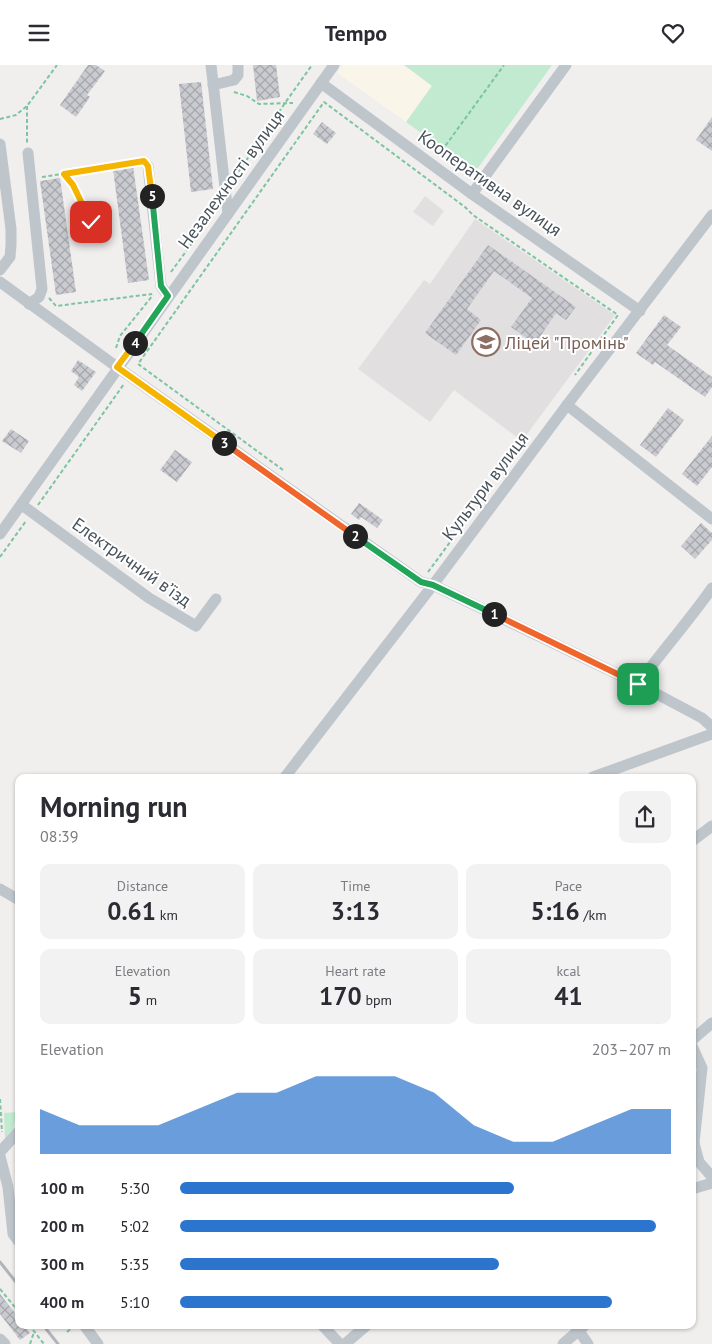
<!DOCTYPE html>
<html lang="en">
<head>
<meta charset="utf-8">
<style>
	body { margin:0; font-family:"PT Sans",sans-serif; background:#f2f2f3; color:#2b2b33; height:100vh; display:flex; flex-direction:column; font-size:19px; white-space:nowrap }
	* { box-sizing:border-box; margin:0 }
	p { font-size:16px; color:#7c7c81 }
	.icon { flex:none; width:28px; height:28px; fill:none; stroke:currentColor; stroke-width:2; stroke-linecap:round; stroke-linejoin:round }
	.map { position:relative; flex:1; overflow:hidden }
	.side { position:absolute; left:15px; top:709px; width:681px; height:555px; display:flex; flex-direction:column; background:#fff; border-radius:10px; box-shadow:0 1px 4px #0004 }
	.side>* { flex:none }
	.pin { position:absolute; display:grid; place-items:center; width:42px; height:42px; color:#fff; margin:-21px; border-radius:10px; box-shadow:0 2px 8px #0006 }
	.km { position:absolute; width:25px; height:25px; margin:-12px; border-radius:50%; background:#222; color:#fff; font-size:14px; line-height:25px; text-align:center }
	.round { display:grid; place-items:center; flex:none; width:52px; height:52px; border-radius:10px; background:#f2f2f3 }
	.overview { display:flex; align-items:center; justify-content:space-between; height:85px; padding:0 25px }
	h1 { font-size:28px; font-weight:800; line-height:38px }
	.stats { display:grid; grid-template-columns:repeat(3,1fr); gap:8px; height:85px; padding:5px 25px }
	.stats div { display:grid; align-content:center; border-radius:10px; background:#f2f2f3; text-align:center }
	.stats b { font-size:25px; font-weight:800 }
	.stats small { font-size:14px; font-weight:400 }
	.stats p { font-size:14px }
	.chart { height:140px; padding:10px 25px }
	.chart p { display:flex; justify-content:space-between }
	.chart svg { width:100%; height:90px; margin-top:5px; fill:#2b75ce; opacity:.7 }
	ul { padding:0 25px; list-style:none; font-size:16px }
	li { display:grid; grid-template-columns:80px 60px 1fr; align-items:center; height:38px }
	li i { height:12px; border-radius:6px; background:#2b75ce }
	header { display:flex; justify-content:space-between; align-items:center; height:65px; padding:0 25px; background:#fff; font-size:22px; font-weight:800 }
	.map>svg:first-child { display:block }
</style>
</head>
<body>
<header><svg class="icon" aria-label="menu" viewBox="0 0 24 24"><path d="M4 6h16M4 12h16M4 18h16"/></svg>Tempo<svg class="icon" aria-label="heart" viewBox="0 0 24 24"><path d="M12 20l-8-8c-3-5 5-10 8-4 3-6 11-1 8 4z"/></svg></header>
<div class="map">
<svg width="712" height="1279" viewBox="0 0 712 1279">
	<defs>
		<pattern id="building-cross-hatch" width="8" height="8" patternUnits="userSpaceOnUse" patternTransform="scale(1.25)"><rect width="8" height="8" fill="#c9cbd0"/><path d="M0 0l8 8M0 8l8-8" fill="none" stroke="#a5a7ac"/></pattern>
	</defs>
	<rect width="100%" height="100%" fill="#f1eeee"/>
	<!-- commercial -->
	<polygon fill="#faf5e9" points="342,0 404,0 432,20 406,57 337,8"/>
	<!-- education -->
	<g fill="#e2dfe0">
		<polygon points="425,131 444,146 433,161 413,147"/>
		<polygon points="475,154 615,250 522,376 454,325 430,357 358,304 424,215 430,219"/>
	</g>
	<!-- park -->
	<g fill="#c1ead0">
		<polygon points="404,0 552,0 475,107 406,57 432,21"/>
		<polygon points="17,1047 13,1064 5,1073 4,1048"/>
	</g>
	<!-- building -->
	<g fill="url(#building-cross-hatch)">
		<polygon points="88,0 96,0 105,6 87,30 90,32 76,52 60,40"/>
		<polygon points="253,0 276,0 280,32 257,36"/>
		<polygon points="201,17 213,124 191,127 179,19"/>
		<polygon points="712,52 712,86 696,75"/>
		<polygon points="322,57 336,68 327,79 313,69"/>
		<polygon points="133,101 149,215 128,218 113,104"/>
		<polygon points="60,113 76,227 56,230 40,116"/>
		<polygon points="488,180 576,242 566,255 556,248 535,279 511,262 532,233 494,206 467,244 481,255 456,290 425,268"/>
		<polygon points="664,250 681,262 667,280 712,312 712,322 705,332 655,297 653,300 636,288"/>
		<polygon points="78,295 96,307 82,326 74,320 79,312 71,306"/>
		<polygon points="668,343 684,355 656,392 640,380"/>
		<polygon points="11,364 29,376 21,388 2,376"/>
		<polygon points="712,371 712,402 697,421 682,409"/>
		<polygon points="175,385 192,397 177,417 160,405"/>
		<polygon points="359,438 383,455 377,463 361,452 359,455 351,449"/>
		<polygon points="701,458 712,468 712,475 695,494 681,481"/>
		<polygon points="0,1229 19,1253 19,1260 24,1260 30,1268 20,1275 0,1249"/>
	</g>
	<g fill="none" stroke-linecap="round" stroke-linejoin="round">
		<!-- path -->
		<g stroke="#7cc5a0" stroke-width="2" stroke-dasharray="4 2.5" stroke-linecap="butt">
			<polyline points="234,27 247,31 259,39 293,38"/>
			<polyline points="27,41 27,78"/>
			<polyline points="0,54 16,50 27,41 57,0"/>
			<polyline points="438,91 504,0"/>
			<polyline points="64,109 73,120 91,157"/>
			<polyline points="42,112 139,97"/>
			<polyline points="235,112 285,38 312,0"/>
			<polygon points="101,156 106,164 103,173 96,177 89,173 86,164 91,157"/>
			<polyline points="171,207 211,152"/>
			<polyline points="49,233 56,241 152,229"/>
			<polyline points="116,283 120,271 153,230"/>
			<polyline points="283,405 138,299 324,37 465,142 473,150 486,159 618,250 575,310"/>
			<polyline points="38,440 124,319"/>
			<polyline points="0,492 26,456"/>
			<polyline points="428,507 456,469"/>
			<polyline points="0,1034 2,1067"/>
			<polyline points="0,1224 19,1247"/>
			<polyline points="29,1260 44,1279"/>
			<polyline points="67,1267 73,1262"/>
			<polyline points="30,1279 34,1267"/>
		</g>
		<!-- minor -->
		<g stroke="#bec6cc" stroke-width="11">
			<polyline points="211,0 228,149"/>
			<polyline points="321,18 472,129 640,246"/>
			<polyline points="213,20 234,15 238,10 238,0"/>
			<polyline points="0,79 11,164 11,180 10,192 0,205"/>
			<polyline points="28,88 42,224 39,232 29,239"/>
			<polyline points="148,101 161,221 168,231"/>
			<polyline points="472,129 566,0"/>
			<polyline points="0,217 117,302 421,517 433,520 638,619 702,653 712,662"/>
			<polyline points="567,340 712,454"/>
			<polyline points="22,440 149,533 196,561 216,534"/>
			<polyline points="0,469 334,0"/>
			<path d="M638,619C662,586 689,556 712,523"/>
			<polyline points="285,712 433,520 567,340 712,150"/>
			<polyline points="593,712 712,669"/>
			<polyline points="692,776 712,761"/>
			<polyline points="0,824 19,835"/>
			<polyline points="692,975 712,958"/>
			<polyline points="692,981 702,1003 694,1078 692,1081"/>
			<polyline points="694,1078 699,1097 712,1112"/>
			<polyline points="0,1087 19,1066"/>
			<polyline points="0,1091 8,1122 13,1169 19,1177"/>
			<polyline points="692,1124 712,1118"/>
			<polyline points="84,1260 98,1279"/>
			<polyline points="322,1260 340,1279"/>
			<polyline points="575,1260 588,1279"/>
			<polyline points="0,1274 5,1279"/>
			<polyline points="345,1279 367,1260"/>
			<polyline points="563,1279 585,1260"/>
		</g>
		<!-- rail -->
		<g stroke="#b1b4b8" stroke-width="3">
			<polyline points="0,1197 19,1221"/>
			<polyline points="43,1260 58,1279"/>
		</g>
	</g>
	<g fill="none" stroke-linecap="round" stroke-linejoin="round">
		<defs>
			<polyline id="split-1" points="494,549 638,619"/>
			<polyline id="split-2" points="355,471 421,517 433,520 494,549"/>
			<polyline id="split-3" points="224,378 355,471"/>
			<polyline id="split-4" points="135,278 117,302 224,378"/>
			<polyline id="split-5" points="135,278 168,231 161,221 152,131"/>
			<polyline id="split-6" points="91,157 73,120 64,109 144,96 148,101 152,131"/>
		</defs>
		<!-- split-1 casing -->
		<use href="#split-1" stroke="#fff" stroke-width="10"/>
		<!-- split-2 casing -->
		<use href="#split-2" stroke="#fff" stroke-width="10"/>
		<!-- split-3 casing -->
		<use href="#split-3" stroke="#fff" stroke-width="10"/>
		<!-- split-4 casing -->
		<use href="#split-4" stroke="#fff" stroke-width="10"/>
		<!-- split-5 casing -->
		<use href="#split-5" stroke="#fff" stroke-width="10"/>
		<!-- split-6 casing -->
		<use href="#split-6" stroke="#fff" stroke-width="10"/>
		<!-- split-1 -->
		<use href="#split-1" stroke="#f0652b" stroke-width="6"/>
		<!-- split-2 -->
		<use href="#split-2" stroke="#22a559" stroke-width="6"/>
		<!-- split-3 -->
		<use href="#split-3" stroke="#f0652b" stroke-width="6"/>
		<!-- split-4 -->
		<use href="#split-4" stroke="#f5b400" stroke-width="6"/>
		<!-- split-5 -->
		<use href="#split-5" stroke="#22a559" stroke-width="6"/>
		<!-- split-6 -->
		<use href="#split-6" stroke="#f5b400" stroke-width="6"/>
	</g>
	<!-- icons -->
	<defs>
		<symbol id="school-ring" viewBox="-11 -11 22 22"><circle r="9.5" fill="#fff" stroke="#8d6e63" stroke-width="1.5"/><path d="M0-5L7-2L0 1L-7-2ZM-4 1L0 2.5L4 1V4Q0 6-4 4Z" fill="#8d6e63"/></symbol>
	</defs>
	<g fill-rule="evenodd">
		<use href="#school-ring" x="470" y="261" width="32" height="32"/>
	</g>
	<g text-anchor="middle" dominant-baseline="central" stroke-width="4" stroke-linejoin="round" paint-order="stroke">
		<!-- street labels -->
		<g font-size="18" fill="#48525a" stroke="#fff">
			<text transform="translate(231 114) rotate(-54)">Незалежності вулиця</text>
			<text transform="translate(490 118) rotate(35)">Кооперативна вулиця</text>
			<text transform="translate(485 421) rotate(-53)">Культури вулиця</text>
			<text transform="translate(132 497) rotate(35)">Електричний в’їзд</text>
		</g>
		<!-- education labels -->
		<g font-size="18" fill="#785e54" stroke="#fff" text-anchor="start">
			<text x="505" y="277">Ліцей "Промінь"</text>
		</g>
	</g>
</svg>
<div class="pin" style="left:638px;top:619px;background:#1e9e55"><svg class="icon" aria-label="arrive" viewBox="0 0 24 24"><path d="M6 21V4h12l-3 4 3 4H6"/></svg></div>
<div class="pin" style="left:91px;top:157px;background:#d93025"><svg class="icon" aria-label="check" viewBox="0 0 24 24"><path d="M5 12l5 5 9-10"/></svg></div>
<b class="km" style="left:494px;top:549px">1</b>
<b class="km" style="left:355px;top:471px">2</b>
<b class="km" style="left:224px;top:378px">3</b>
<b class="km" style="left:135px;top:278px">4</b>
<b class="km" style="left:152px;top:131px">5</b>
<section class="side">
<div class="overview"><div><h1>Morning run</h1><p>08:39</p></div><a class="round"><svg class="icon" aria-label="share" viewBox="0 0 24 24"><path d="M12 15V3M7 8l5-5 5 5M5 13v7h14v-7"/></svg></a></div>
<div class="stats">
<div><p>Distance</p><b>0.61<small> km</small></b></div>
<div><p>Time</p><b>3:13</b></div>
<div><p>Pace</p><b>5:16<small> /km</small></b></div>
</div>
<div class="stats">
<div><p>Elevation</p><b>5<small> m</small></b></div>
<div><p>Heart rate</p><b>170<small> bpm</small></b></div>
<div><p>kcal</p><b>41</b></div>
</div>
<div class="chart"><p><span>Elevation</span>203–207 m</p>
<svg viewBox="0 0 160 44" preserveAspectRatio="none"><path d="M0 44V22L10 30L20 30L30 30L40 22L50 14L60 14L70 6L80 6L90 6L100 14L110 30L120 38L130 38L140 30L150 22L160 22V44z"/></svg>
</div>
<ul>
<li><b>100 m</b>5:30<i style="width:68%"></i></li>
<li><b>200 m</b>5:02<i style="width:97%"></i></li>
<li><b>300 m</b>5:35<i style="width:65%"></i></li>
<li><b>400 m</b>5:10<i style="width:88%"></i></li>
</ul>
</section>
</div>
</body>
</html>
